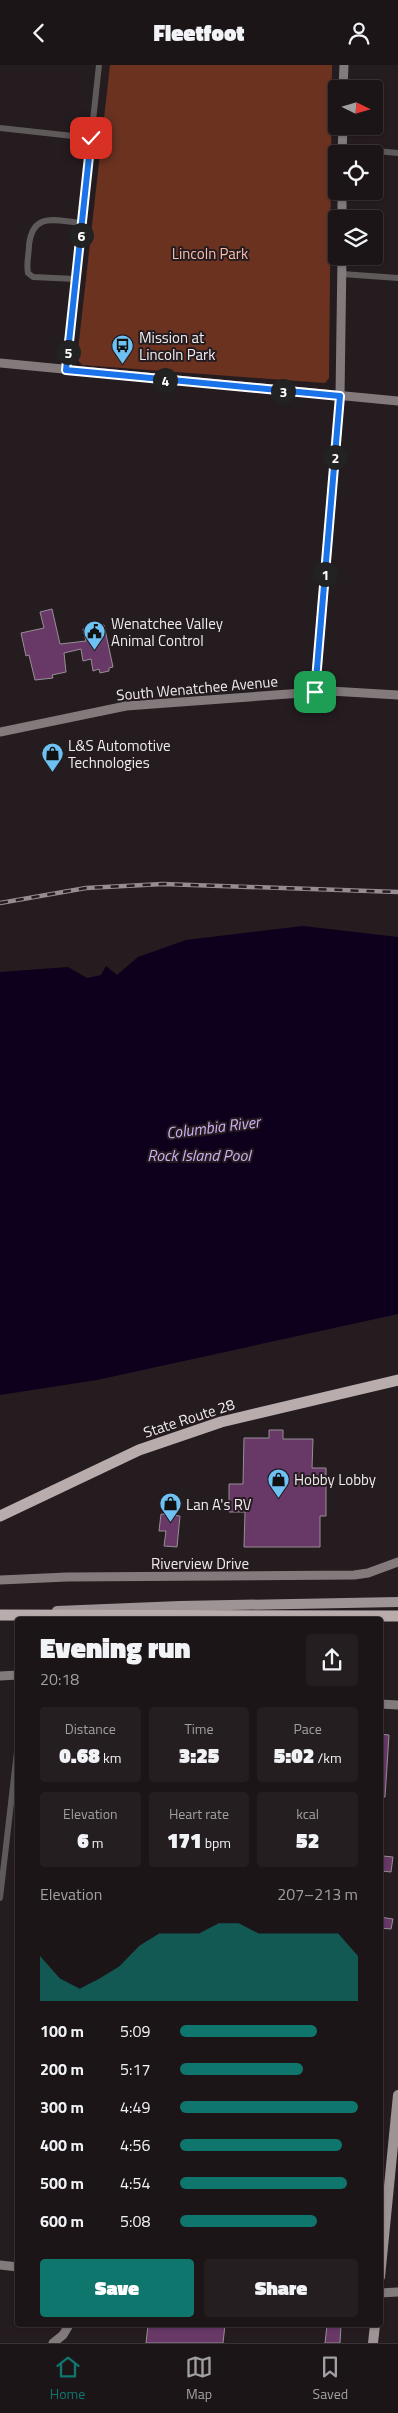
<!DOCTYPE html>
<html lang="en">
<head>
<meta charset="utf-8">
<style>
	body { margin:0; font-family:"Titillium Web",sans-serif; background:#251e21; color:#f1f3f6; height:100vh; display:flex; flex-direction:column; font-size:19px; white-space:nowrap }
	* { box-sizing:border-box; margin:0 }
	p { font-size:16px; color:#a09fa2 }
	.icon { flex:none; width:28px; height:28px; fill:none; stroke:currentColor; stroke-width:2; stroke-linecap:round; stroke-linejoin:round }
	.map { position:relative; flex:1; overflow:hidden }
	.drawer { position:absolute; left:15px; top:1552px; width:368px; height:710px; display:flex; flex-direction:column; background:#1c1518; border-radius:5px; box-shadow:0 1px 4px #0004,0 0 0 1px #3a3437 }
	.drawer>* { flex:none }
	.needle { width:32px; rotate:95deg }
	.buttons { position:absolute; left:328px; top:15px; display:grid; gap:10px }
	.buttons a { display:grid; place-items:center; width:55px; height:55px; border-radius:5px; background:#1c1518; box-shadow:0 1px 4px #0004,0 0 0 1px #3a3437; font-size:25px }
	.pin { position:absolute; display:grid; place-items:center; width:42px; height:42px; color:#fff; margin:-21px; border-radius:10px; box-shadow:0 2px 8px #0006 }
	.km { position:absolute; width:25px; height:25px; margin:-12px; border-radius:50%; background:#222; color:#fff; font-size:14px; line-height:25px; text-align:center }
	.round { display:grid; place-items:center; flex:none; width:52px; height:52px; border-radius:5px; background:#251e21 }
	.summary { display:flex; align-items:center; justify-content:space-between; height:85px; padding:0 25px }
	h1 { font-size:28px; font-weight:800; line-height:38px }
	.stats { display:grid; grid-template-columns:repeat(3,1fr); gap:8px; height:85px; padding:5px 25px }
	.stats div { display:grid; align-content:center; border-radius:5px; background:#251e21; text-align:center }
	.stats b { font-size:21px; font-weight:800 }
	.stats small { font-size:14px; font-weight:400 }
	.stats p { font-size:14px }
	.chart { height:140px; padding:10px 25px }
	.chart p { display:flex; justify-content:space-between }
	.chart svg { width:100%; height:90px; margin-top:5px; fill:#0f766e; opacity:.7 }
	.primary-button { display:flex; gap:10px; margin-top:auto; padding:10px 25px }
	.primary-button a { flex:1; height:58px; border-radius:5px; background:#0f766e; color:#fff; font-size:20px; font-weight:800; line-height:58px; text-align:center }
	.primary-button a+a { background:#251e21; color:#f1f3f6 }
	ul { padding:0 25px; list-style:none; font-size:16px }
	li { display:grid; grid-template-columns:80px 60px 1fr; align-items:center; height:38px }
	li i { height:12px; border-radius:6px; background:#0f766e }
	header { display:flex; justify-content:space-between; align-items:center; height:65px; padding:0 25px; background:#1c1518; font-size:22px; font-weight:800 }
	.tabs { display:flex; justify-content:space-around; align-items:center; height:70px; border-top:1px solid #3a3437; background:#1c1518; font-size:14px; color:#a09fa2 }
	.tabs a { display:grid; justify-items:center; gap:2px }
	.tabs .on { color:#0f766e }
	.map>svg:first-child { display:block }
</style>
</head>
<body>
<header><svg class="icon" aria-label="back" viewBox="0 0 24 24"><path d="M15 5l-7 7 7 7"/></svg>Fleetfoot<svg class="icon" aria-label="person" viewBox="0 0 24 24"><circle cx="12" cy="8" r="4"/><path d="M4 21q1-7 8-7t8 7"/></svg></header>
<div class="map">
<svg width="398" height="2278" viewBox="0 0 398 2278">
	<rect width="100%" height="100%" fill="#251c20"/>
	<!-- green -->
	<polygon fill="#6b3220" points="110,0 332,0 329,313 325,318 82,300 77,294"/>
	<!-- water -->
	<polygon fill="#0d001d" points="303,861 398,872 398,1249 97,1315 0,1330 0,907 68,902 87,913 101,910 106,901 117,910 138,892 186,875"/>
	<!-- building -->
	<g fill="#683867" stroke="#978f96">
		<polygon points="52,544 60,579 86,576 83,564 104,560 113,602 109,603 109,606 100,608 99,604 93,606 91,594 83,596 81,584 64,588 66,607 52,610 53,613 35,615 29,590 26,591 21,568 44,563 40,547"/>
		<polygon points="269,1365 283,1365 283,1374 313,1374 312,1403 326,1403 326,1451 320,1451 320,1482 244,1482 245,1447 229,1447 229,1419 243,1419 244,1373 269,1373"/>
		<polygon points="161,1449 180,1451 177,1482 164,1481 166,1466 159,1466"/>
		<polygon points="380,1669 389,1670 385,1732 380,1732"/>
		<polygon points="383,1791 393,1792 391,1807 381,1806"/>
		<polygon points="380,1852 393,1854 391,1864 380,1863"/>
		<polygon points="148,2260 225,2260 223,2278 146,2278"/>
		<polygon points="327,2260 341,2260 340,2278 325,2278"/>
	</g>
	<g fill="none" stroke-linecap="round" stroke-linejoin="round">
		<!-- street -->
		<g stroke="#5f5a5a" stroke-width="6">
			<polyline points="0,63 91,73"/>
			<polyline points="343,83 398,88"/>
			<polyline points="342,209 398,213"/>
			<path d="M76,214L33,212L28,208C26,199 29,189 29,180C33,146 56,156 82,158"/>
			<polyline points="66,305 99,0"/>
			<polyline points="0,1833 18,1678"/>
		</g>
		<!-- secondary -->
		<g stroke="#837b7b" stroke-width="9">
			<polyline points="343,24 344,0"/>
			<polyline points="342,89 343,61"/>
			<polyline points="342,126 342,154"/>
			<polyline points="0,298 398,336"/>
			<polyline points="315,627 340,331 342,191"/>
			<polyline points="0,667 126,641 330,626 398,630"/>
			<polyline points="0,1515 67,1512 354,1510 368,1508 398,1497"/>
			<polyline points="0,1611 18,1610"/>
			<polyline points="380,1639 398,1640"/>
			<polyline points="0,2200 18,2202"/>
			<polyline points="380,2228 398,2227"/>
			<polyline points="53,2278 63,2270 69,2260"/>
		</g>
		<!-- primary -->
		<g stroke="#9f9495" stroke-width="10">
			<polyline points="57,1546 180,1541 398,1537"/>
			<polyline points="380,2212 398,2030"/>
			<polyline points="373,2278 375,2260"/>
		</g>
		<!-- highway -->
		<g stroke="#b8acac" stroke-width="11">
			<polyline points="0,1451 139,1385 221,1357 398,1315"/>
			<polyline points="0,1550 398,1551"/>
		</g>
		<defs>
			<polyline id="rail" points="0,838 86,823 163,819 398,827"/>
		</defs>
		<!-- rail casing -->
		<use href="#rail" stroke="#958d91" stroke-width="4.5"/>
		<!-- rail -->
		<use href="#rail" stroke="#251c20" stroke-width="2.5" stroke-dasharray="8" stroke-linecap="butt"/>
	</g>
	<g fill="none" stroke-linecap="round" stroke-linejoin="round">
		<defs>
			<polyline id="route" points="91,73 66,305 340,331 315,627"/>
		</defs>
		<!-- route casing -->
		<use href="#route" stroke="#fff" stroke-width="10"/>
		<!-- route -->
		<use href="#route" stroke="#1a73e8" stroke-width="6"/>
	</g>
	<!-- icons -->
	<defs>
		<symbol id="bus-pin" viewBox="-11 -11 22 30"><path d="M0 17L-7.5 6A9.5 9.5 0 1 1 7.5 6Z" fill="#6dc2f3" stroke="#251c20"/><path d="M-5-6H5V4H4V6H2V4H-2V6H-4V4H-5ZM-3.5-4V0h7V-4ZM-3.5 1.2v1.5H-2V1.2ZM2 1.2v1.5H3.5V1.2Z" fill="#111"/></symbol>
		<symbol id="civic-pin" viewBox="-11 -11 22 30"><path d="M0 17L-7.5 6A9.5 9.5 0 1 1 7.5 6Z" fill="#6dc2f3" stroke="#251c20"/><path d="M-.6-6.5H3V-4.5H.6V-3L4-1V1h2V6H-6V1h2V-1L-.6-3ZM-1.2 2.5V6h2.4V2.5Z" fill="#111"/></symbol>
		<symbol id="shop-pin" viewBox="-11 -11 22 30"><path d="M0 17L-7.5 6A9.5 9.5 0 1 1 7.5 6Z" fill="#6dc2f3" stroke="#251c20"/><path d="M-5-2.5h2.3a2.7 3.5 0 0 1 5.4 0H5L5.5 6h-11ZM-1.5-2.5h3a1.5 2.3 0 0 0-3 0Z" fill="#111"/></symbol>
	</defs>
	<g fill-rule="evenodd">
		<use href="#bus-pin" x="110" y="268" width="25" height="34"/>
		<use href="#civic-pin" x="82" y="554" width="25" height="34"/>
		<use href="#shop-pin" x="40" y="676" width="25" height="34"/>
		<use href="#shop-pin" x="266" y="1402" width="25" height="34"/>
		<use href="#shop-pin" x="158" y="1426" width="25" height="34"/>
	</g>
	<g text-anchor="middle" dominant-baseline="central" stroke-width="4" stroke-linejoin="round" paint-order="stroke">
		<!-- park labels -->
		<g font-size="15" fill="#fabeab" stroke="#251c20">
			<text x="210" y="188">Lincoln Park</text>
		</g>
		<!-- poi labels -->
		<g font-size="15" fill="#f1ebee" stroke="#251c20" text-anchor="start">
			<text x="139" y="272">Mission at<tspan x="139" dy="17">Lincoln Park</tspan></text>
			<text x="111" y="558">Wenatchee Valley<tspan x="111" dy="17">Animal Control</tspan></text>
			<text x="68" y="680">L&amp;S Automotive<tspan x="68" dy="17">Technologies</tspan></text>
			<text x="294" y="1414">Hobby Lobby</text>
			<text x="186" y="1439">Lan A's RV</text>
		</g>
		<!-- street labels -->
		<g font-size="15" fill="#f1ebee" stroke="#251c20">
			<text transform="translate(197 623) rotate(-5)">South Wenatchee Avenue</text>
			<text transform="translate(189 1353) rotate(-18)">State Route 28</text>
			<text x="200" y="1498">Riverview Drive</text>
		</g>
		<!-- water labels -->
		<g font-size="16" font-style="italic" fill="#cfb0f5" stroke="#251c20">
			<text transform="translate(213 1062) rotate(-7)">Columbia River</text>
			<text x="199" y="1090">Rock Island Pool</text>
		</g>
	</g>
</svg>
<div class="buttons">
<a><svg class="needle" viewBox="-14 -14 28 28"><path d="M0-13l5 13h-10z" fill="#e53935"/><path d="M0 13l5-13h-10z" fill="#a09fa2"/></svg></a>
<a><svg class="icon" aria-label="locate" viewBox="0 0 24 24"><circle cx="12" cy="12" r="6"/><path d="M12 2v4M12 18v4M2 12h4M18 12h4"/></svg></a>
<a><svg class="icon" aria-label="layers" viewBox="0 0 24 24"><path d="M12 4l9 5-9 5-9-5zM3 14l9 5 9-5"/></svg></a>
</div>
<div class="pin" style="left:315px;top:627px;background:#1e9e55"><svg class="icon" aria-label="arrive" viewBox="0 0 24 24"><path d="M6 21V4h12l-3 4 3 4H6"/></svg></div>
<div class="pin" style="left:91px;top:73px;background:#d93025"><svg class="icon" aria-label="check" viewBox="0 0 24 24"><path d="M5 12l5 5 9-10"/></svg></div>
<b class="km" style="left:325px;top:509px">1</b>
<b class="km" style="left:335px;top:392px">2</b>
<b class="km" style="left:283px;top:326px">3</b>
<b class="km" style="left:165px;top:315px">4</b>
<b class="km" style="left:68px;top:287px">5</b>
<b class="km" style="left:81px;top:170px">6</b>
<section class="drawer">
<div class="summary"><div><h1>Evening run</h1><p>20:18</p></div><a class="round"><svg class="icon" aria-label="share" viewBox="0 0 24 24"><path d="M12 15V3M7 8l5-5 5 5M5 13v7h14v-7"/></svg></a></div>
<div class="stats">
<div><p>Distance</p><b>0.68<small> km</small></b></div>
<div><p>Time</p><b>3:25</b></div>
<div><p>Pace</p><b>5:02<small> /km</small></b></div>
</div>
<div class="stats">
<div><p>Elevation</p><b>6<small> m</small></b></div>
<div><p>Heart rate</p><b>171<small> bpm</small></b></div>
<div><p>kcal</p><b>52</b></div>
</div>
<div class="chart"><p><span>Elevation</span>207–213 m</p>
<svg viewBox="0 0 160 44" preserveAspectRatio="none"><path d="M0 44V22L10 33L20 38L30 33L40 27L50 17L60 11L70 11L80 11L90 6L100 6L110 11L120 11L130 11L140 11L150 11L160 22V44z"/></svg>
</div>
<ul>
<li><b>100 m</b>5:09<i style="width:77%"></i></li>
<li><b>200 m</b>5:17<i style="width:69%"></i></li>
<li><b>300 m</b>4:49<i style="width:100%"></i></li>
<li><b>400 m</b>4:56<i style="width:91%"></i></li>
<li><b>500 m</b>4:54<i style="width:94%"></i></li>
<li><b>600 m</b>5:08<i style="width:77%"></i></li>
</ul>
<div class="primary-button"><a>Save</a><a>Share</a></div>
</section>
</div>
<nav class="tabs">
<a class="on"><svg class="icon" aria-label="home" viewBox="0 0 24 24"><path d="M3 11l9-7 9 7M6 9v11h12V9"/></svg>Home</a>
<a><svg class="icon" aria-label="map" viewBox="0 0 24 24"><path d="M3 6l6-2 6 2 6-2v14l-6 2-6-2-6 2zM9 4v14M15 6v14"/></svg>Map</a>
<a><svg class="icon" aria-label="saved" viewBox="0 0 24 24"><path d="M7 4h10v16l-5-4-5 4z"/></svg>Saved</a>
</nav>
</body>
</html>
